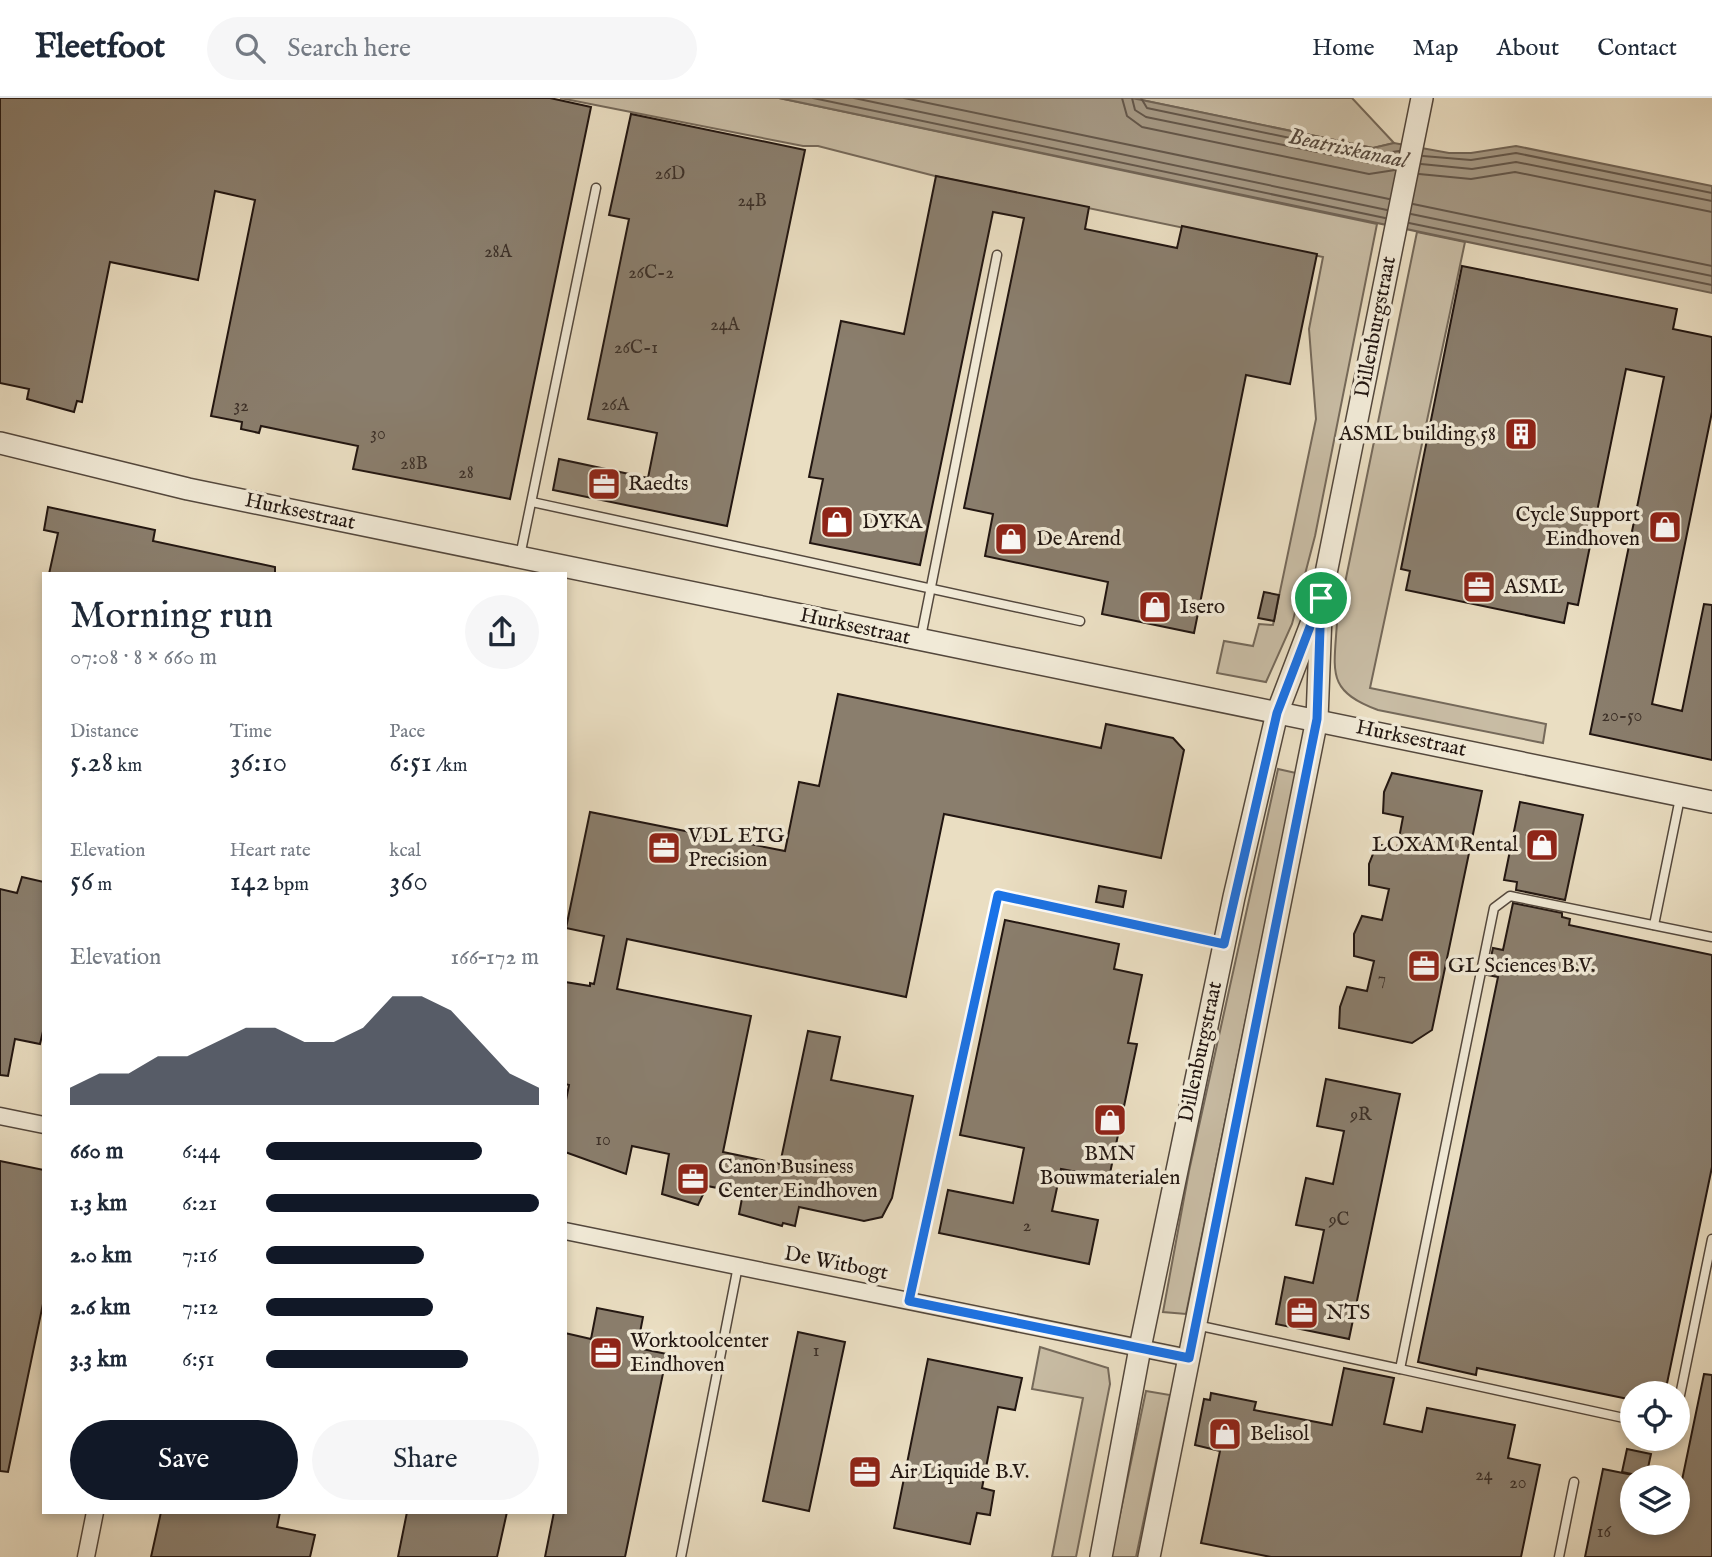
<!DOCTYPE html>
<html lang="en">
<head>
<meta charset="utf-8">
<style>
	body { margin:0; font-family:"IM FELL English",serif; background:#f6f6f7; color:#1f2937; height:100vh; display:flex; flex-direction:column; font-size:26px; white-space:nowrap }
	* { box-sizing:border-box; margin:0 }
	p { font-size:23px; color:#747a83 }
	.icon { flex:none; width:38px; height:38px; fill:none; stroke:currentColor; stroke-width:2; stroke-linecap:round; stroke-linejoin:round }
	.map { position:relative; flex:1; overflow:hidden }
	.details { position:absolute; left:42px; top:474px; width:525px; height:942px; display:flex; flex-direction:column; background:#fff; border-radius:0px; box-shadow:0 4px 10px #0003 }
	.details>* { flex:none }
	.fabs { position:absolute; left:1620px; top:1283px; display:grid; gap:14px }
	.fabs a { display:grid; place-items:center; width:70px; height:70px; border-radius:50%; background:#fff; box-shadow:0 4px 10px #0003; font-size:35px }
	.pin { position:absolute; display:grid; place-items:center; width:60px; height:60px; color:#fff; margin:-30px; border:4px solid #fff; border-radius:50%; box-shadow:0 2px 7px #0007 }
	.round { display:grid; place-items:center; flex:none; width:74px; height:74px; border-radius:37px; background:#f6f6f7 }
	.head { display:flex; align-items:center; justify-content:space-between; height:119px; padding:0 28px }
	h1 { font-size:38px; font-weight:600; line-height:52px }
	.figures { display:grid; grid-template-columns:repeat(3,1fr); gap:10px; height:119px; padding:7px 28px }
	.figures div { display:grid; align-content:center }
	.figures b { font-size:30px; font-weight:600 }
	.figures small { font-size:19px; font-weight:400 }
	.figures p { font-size:19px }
	.chart { height:196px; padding:14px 28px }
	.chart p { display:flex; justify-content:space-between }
	.chart svg { width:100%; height:126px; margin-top:7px; fill:#111827; opacity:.7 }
	.primary-button { display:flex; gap:14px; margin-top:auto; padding:14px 28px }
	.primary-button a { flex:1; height:80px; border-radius:42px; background:#111827; color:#fff; font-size:28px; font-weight:600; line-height:80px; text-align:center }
	.primary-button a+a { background:#f6f6f7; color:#1f2937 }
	ul { padding:0 28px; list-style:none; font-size:23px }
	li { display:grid; grid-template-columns:112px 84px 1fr; align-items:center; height:52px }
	li i { height:18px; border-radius:9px; background:#111827 }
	header { display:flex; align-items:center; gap:42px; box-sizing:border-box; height:98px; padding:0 35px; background:#fff; border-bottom:2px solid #e0e1e3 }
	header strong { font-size:33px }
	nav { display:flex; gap:38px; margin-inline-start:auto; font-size:24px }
	.search { width:490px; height:63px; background:#f6f6f7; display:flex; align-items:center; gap:18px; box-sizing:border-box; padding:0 24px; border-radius:38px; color:#747a83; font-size:26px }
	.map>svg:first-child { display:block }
</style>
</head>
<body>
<header>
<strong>Fleetfoot</strong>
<div class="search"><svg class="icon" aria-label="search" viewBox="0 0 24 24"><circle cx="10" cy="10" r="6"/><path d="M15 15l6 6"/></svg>Search here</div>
<nav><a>Home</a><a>Map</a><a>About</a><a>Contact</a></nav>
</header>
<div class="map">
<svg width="1712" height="1459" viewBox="0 0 1712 1459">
	<rect width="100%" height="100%" fill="#eadec2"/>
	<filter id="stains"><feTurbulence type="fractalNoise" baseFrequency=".00286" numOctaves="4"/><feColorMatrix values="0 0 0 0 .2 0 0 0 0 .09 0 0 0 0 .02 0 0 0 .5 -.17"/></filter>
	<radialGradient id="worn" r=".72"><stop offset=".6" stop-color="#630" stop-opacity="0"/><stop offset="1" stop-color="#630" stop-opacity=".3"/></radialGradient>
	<!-- green -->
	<g fill="#c8bca4" stroke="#75695a" stroke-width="2">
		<polygon points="560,0 779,0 1377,126 1315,438 1292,526 1266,584 1217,575 1224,543 1253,548 1259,526 1273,527 1316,321 1309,231 1323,159 935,78 818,48 803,48"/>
		<polygon points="1132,0 1352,0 1394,45 1373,50"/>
		<path d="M1417,134L1465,144L1370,590L1546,626L1543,645L1378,612C1326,593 1334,574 1337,524Z"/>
		<polygon points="1278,671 1296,675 1186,1216 1163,1214 1189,1073"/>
		<polygon points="1040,1249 1108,1270 1110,1286 1076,1459 1052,1459 1083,1300 1032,1291"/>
		<polygon points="1146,1293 1170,1297 1136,1459 1111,1459"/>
	</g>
	<!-- water -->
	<polygon fill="#a69a86" stroke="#716557" stroke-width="2" points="779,0 1132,0 1373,50 1394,45 1449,55 1471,55 1516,48 1712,88 1712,195"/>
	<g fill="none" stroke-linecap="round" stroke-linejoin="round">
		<!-- shore -->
		<g stroke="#64584c" stroke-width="2">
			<polyline points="813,0 1385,120"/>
			<polyline points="854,0 1387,112"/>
			<polyline points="904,0 1389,101"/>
			<polyline points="1122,0 1127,18 1142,29 1369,76 1395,72"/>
			<polyline points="1132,0 1135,12 1146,19 1371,65 1397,62"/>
			<polyline points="1141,0 1147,10 1371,57 1399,53"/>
			<polyline points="1423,58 1471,62 1516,55 1712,95"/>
			<polyline points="1421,66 1472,71 1516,64 1712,103"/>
			<polyline points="1419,76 1471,81 1515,74 1712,114"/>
			<polyline points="1413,106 1712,168"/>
			<polyline points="1411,116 1712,178"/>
			<polyline points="1409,125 1712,187"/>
		</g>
	</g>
	<!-- building -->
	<g fill="#8a7e6d" stroke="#221611" stroke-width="2">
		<polygon points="0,0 550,0 591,9 510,401 353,371 358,348 261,328 259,335 241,331 242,324 211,318 255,102 215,93 198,182 110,164 82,304 77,303 74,314 27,301 29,291 0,285"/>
		<polygon points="631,16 805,52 727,428 553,392 559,361 648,380 657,335 588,321 629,121 609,117"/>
		<polygon points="936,78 1089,109 1085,131 1177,150 1182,128 1317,156 1290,286 1246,277 1194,535 1102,516 1108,484 985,458 993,416 964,410 1024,120 993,114 920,467 810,445 823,381 809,379 841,223 904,236"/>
		<polygon points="1462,168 1677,211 1673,231 1712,239 1712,314 1652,606 1682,613 1704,506 1712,507 1712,662 1590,636 1664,279 1626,271 1578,507 1568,505 1564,525 1406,492 1410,473 1401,471"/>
		<polygon points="48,409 155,432 153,443 275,469 275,476 49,476 58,435 44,432"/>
		<polygon points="1264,494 1279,497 1274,523 1258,520"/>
		<polygon points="838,596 1101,650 1106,626 1173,640 1184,652 1161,760 944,716 906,899 627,841 617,891 751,918 723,1054 780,1066 808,933 840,939 831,982 913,998 892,1100 882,1119 864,1123 799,1109 795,1128 783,1125 782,1128 739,1116 743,1095 707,1088 698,1107 662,1096 669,1056 632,1048 626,1076 565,1054 565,1007 569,987 565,986 565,884 590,888 590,885 594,886 604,838 566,830 590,714 785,753 799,684 819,688"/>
		<polygon points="1392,675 1482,693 1432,932 1412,945 1339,930 1340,909 1347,889 1367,893 1374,863 1354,858 1354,836 1362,818 1382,822 1389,791 1369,787 1369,766 1377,746 1397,751 1403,719 1383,715 1384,694"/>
		<polygon points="1520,704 1583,717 1565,802 1516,792 1517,784 1504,782"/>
		<polygon points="22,779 44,784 44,929 40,946 15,941 8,978 0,977 0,791 17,795"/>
		<polygon points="1099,788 1126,793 1123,809 1096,804"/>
		<polygon points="1513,805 1562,815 1562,819 1570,821 1569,827 1712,857 1712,1069 1665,1295 1633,1295 1633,1302 1477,1270 1476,1277 1418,1264 1498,879 1487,877 1493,850 1503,852"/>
		<polygon points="1005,822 1119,846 1114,871 1142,877 1128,945 1137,946 1109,1080 1061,1071 1052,1113 1098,1122 1089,1166 939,1135 948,1092 1013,1105 1024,1050 960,1037"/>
		<polygon points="1326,981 1400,996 1349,1241 1276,1226 1285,1179 1313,1185 1324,1132 1296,1127 1306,1080 1333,1086 1344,1033 1317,1028"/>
		<polygon points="0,1063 44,1072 44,1201 8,1374 0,1373"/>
		<polygon points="597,1210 643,1219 637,1250 667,1256 625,1459 545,1459 554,1414 565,1414 565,1235 591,1241"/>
		<polygon points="798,1234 845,1244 809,1413 763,1403"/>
		<polygon points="928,1261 1022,1280 1015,1312 998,1309 982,1390 994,1393 990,1417 977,1415 970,1446 894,1430"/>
		<polygon points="1344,1270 1394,1280 1384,1326 1422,1334 1427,1310 1515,1327 1508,1360 1540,1367 1521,1459 1271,1459 1201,1445 1220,1353 1195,1347 1204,1301 1210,1302 1211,1295 1256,1304 1254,1312 1332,1327"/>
		<polygon points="1704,1276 1712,1277 1712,1459 1585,1459 1603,1371 1633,1377 1633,1424 1678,1424 1678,1387 1681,1387"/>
		<polygon points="1627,1351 1651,1356 1646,1379 1622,1374"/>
		<polygon points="161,1414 280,1414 277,1429 315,1437 310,1459 151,1459"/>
		<polygon points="407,1414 507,1414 497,1459 398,1459"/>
	</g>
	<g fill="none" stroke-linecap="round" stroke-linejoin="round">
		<defs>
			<g id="service">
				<polyline points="532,404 1080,523"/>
				<polyline points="520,458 596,90"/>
				<polyline points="921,539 997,157"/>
				<polyline points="1654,827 1680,700"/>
				<polyline points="909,1203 998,797 1224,847"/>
				<polyline points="1196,1227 1400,1271 1494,810 1510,798 1712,839"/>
				<polyline points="1400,1271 1633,1322"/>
				<polyline points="1678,1307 1712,1141"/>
				<polyline points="681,1459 738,1168"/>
				<polyline points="1559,1459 1574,1384"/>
			</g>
			<g id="minor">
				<polyline points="0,1018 44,1027"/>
				<polyline points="565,1133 1189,1260"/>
				<polyline points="86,1459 95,1414"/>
			</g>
			<g id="tertiary">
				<polyline points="0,345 188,391 1712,704"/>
				<polyline points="1101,1459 1140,1250 1234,799 1277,615 1321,500 1422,0"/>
				<polyline points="1149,1459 1317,621 1321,516"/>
			</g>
		</defs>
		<!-- service casing -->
		<use href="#service" stroke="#54483d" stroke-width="11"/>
		<!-- minor casing -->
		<use href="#minor" stroke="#54483d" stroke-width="19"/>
		<!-- tertiary casing -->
		<use href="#tertiary" stroke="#54483d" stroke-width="24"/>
		<!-- service -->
		<use href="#service" stroke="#f1ead7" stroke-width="8"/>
		<!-- minor -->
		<use href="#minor" stroke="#f1ead7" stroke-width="16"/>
		<!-- tertiary -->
		<use href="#tertiary" stroke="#f1ead7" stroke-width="21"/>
	</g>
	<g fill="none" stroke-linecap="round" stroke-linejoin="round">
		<defs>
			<polygon id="route" points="1321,500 1317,621 1189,1260 909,1203 998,797 1224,846 1277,615"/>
		</defs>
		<!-- route casing -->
		<use href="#route" stroke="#fff" stroke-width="14"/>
		<!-- route -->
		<use href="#route" stroke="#1a73e8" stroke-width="9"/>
	</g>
	<!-- icons -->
	<defs>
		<symbol id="building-square" viewBox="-11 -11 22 22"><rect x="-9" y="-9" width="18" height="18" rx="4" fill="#8f2418" stroke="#f1ead7"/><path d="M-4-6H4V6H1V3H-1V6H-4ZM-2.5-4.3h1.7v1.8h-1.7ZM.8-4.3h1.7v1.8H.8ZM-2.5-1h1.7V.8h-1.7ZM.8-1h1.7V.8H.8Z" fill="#fff"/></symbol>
		<symbol id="office-square" viewBox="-11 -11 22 22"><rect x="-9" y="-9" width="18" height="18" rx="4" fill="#8f2418" stroke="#f1ead7"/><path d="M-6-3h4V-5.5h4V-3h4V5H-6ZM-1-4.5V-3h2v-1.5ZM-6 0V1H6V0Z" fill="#fff"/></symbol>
		<symbol id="shop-square" viewBox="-11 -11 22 22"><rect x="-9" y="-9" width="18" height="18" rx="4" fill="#8f2418" stroke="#f1ead7"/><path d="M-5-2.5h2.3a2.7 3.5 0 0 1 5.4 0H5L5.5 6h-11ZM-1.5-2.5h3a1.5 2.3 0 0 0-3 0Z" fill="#fff"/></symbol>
	</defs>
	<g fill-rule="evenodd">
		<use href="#building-square" x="1502" y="317" width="38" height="38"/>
		<use href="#office-square" x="585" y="367" width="38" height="38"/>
		<use href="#shop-square" x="818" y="405" width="38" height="38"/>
		<use href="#shop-square" x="1646" y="410" width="38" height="38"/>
		<use href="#shop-square" x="992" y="422" width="38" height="38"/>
		<use href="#office-square" x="1460" y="470" width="38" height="38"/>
		<use href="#shop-square" x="1136" y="490" width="38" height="38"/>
		<use href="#shop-square" x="1523" y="728" width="38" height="38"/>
		<use href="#office-square" x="645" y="731" width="38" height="38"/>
		<use href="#office-square" x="1405" y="849" width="38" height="38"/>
		<use href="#shop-square" x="1091" y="1003" width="38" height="38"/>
		<use href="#office-square" x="674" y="1062" width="38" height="38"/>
		<use href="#office-square" x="1283" y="1196" width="38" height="38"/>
		<use href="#office-square" x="587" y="1236" width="38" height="38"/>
		<use href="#shop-square" x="1206" y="1317" width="38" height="38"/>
		<use href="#office-square" x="846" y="1355" width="38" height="38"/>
	</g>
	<g text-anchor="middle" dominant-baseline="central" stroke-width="7" stroke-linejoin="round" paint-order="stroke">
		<!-- number labels -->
		<g font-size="18" fill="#3c3028">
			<text x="670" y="76">26D</text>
			<text x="752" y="103">24B</text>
			<text x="498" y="154">28A</text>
			<text x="651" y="175">26C-2</text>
			<text x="725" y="227">24A</text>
			<text x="636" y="250">26C-1</text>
			<text x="615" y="307">26A</text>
			<text x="241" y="308">32</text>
			<text x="378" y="336">30</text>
			<text x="414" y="366">28B</text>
			<text x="466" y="375">28</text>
			<text x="1622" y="618">20-50</text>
			<text x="1382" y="881">7</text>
			<text x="1361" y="1017">9R</text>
			<text x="603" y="1042">10</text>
			<text x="1339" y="1122">9C</text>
			<text x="1027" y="1128">2</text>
			<text x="816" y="1253">1</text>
			<text x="1484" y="1377">24</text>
			<text x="1518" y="1385">20</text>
			<text x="1604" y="1434">16</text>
		</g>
		<!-- street labels -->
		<g font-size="21" fill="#221611" stroke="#f1ead7">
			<text transform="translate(1376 229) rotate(-79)">Dillenburgstraat</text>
			<text transform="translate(300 414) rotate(12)">Hurksestraat</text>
			<text transform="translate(855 529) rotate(12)">Hurksestraat</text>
			<text transform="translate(1411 641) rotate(12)">Hurksestraat</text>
			<text transform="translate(1201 954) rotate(-78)">Dillenburgstraat</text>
			<text transform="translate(836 1166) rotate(11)">De Witbogt</text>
		</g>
		<!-- poi labels -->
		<g font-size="21" fill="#221611" stroke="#f1ead7" text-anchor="start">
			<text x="1496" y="336" text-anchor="end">ASML building 58</text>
			<text x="628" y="386">Raedts</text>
			<text x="1640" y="417" text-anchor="end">Cycle Support<tspan x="1640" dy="24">Eindhoven</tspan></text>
			<text x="862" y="424">DYKA</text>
			<text x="1036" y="441">De Arend</text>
			<text x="1504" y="489">ASML</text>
			<text x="1180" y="509">Isero</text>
			<text x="688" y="738">VDL ETG<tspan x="688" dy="24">Precision</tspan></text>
			<text x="1518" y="747" text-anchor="end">LOXAM Rental</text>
			<text x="1448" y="868">GL Sciences B.V.</text>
			<text x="1110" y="1056" text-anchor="middle">BMN<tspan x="1110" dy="24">Bouwmaterialen</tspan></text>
			<text x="718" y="1069">Canon Business<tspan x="718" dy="24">Center Eindhoven</tspan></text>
			<text x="1326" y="1215">NTS</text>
			<text x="630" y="1243">Worktoolcenter<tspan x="630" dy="24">Eindhoven</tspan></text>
			<text x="1250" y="1336">Belisol</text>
			<text x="890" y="1374">Air Liquide B.V.</text>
		</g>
		<!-- water labels -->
		<g font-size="23" font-style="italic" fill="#574b40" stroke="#f1ead7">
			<text transform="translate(1348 51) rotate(12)">Beatrixkanaal</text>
		</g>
	</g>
	<rect width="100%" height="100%" filter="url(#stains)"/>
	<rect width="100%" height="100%" fill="url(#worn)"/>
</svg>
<div class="fabs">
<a><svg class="icon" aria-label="locate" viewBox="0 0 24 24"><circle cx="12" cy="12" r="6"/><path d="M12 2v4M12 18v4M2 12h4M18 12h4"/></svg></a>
<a><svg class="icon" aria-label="layers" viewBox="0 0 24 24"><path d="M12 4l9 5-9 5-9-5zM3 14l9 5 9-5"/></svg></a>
</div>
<div class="pin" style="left:1321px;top:500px;background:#1e9e55"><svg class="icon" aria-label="arrive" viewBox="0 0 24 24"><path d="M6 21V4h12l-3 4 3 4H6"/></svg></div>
<section class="details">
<div class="head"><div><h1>Morning run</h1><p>07:08 · 8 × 660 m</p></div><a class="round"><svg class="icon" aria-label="share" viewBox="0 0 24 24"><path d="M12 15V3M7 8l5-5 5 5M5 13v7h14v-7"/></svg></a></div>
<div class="figures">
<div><p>Distance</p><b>5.28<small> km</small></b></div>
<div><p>Time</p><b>36:10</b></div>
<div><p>Pace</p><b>6:51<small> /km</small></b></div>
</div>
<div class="figures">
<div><p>Elevation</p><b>56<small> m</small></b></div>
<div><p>Heart rate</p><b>142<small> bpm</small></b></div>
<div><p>kcal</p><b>360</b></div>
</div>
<div class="chart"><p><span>Elevation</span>166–172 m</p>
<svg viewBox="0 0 160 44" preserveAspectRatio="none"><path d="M0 44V38L10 33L20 33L30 27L40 27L50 22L60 17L70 17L80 22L90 22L100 17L110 6L120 6L130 11L140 22L150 33L160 38V44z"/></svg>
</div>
<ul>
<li><b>660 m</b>6:44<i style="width:79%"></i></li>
<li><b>1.3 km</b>6:21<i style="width:100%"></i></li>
<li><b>2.0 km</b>7:16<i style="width:58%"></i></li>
<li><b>2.6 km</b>7:12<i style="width:61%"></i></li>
<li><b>3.3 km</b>6:51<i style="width:74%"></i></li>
</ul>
<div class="primary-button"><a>Save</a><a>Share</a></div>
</section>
</div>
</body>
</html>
